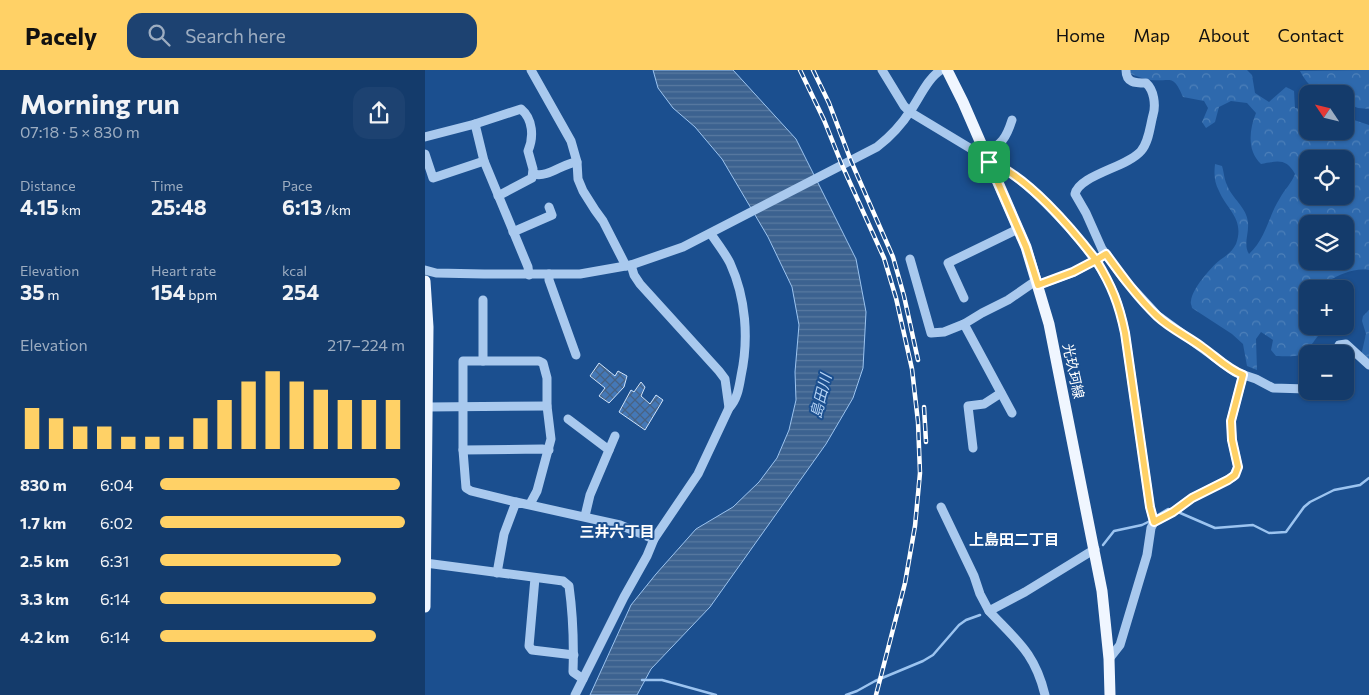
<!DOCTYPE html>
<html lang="en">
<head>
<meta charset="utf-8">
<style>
	body { margin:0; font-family:Commissioner,"Noto Sans JP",sans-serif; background:#1d4271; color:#f1f3f6; height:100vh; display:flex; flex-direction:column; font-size:19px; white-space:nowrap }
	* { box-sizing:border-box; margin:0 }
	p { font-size:16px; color:#9dadc1 }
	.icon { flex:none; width:28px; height:28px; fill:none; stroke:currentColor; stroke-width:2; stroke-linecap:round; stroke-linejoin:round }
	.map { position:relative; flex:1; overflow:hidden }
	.sheet { display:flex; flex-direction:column; background:#143b6b; width:425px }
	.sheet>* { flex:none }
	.needle { width:32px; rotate:305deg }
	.buttons { position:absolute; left:874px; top:15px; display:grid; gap:10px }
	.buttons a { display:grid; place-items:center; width:55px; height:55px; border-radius:10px; background:#143b6b; box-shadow:0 1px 4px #0004,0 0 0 1px #33557e; font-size:25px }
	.pin { position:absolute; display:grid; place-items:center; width:42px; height:42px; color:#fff; margin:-21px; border-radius:10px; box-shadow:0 2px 8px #0006 }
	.round { display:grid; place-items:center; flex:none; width:52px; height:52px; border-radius:15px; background:#1d4271 }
	.summary { display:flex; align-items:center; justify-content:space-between; height:85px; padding:0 20px }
	h1 { font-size:28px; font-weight:700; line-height:38px }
	.metrics { display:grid; grid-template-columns:repeat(3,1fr); gap:8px; height:85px; padding:5px 20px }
	.metrics div { display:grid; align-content:center }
	.metrics b { font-size:21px; font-weight:700 }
	.metrics small { font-size:14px; font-weight:400 }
	.metrics p { font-size:14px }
	.chart { height:140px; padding:10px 20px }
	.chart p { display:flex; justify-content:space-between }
	.chart svg { width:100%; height:90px; margin-top:5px; stroke:#ffd166; stroke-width:6 }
	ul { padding:0 20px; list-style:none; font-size:16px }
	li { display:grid; grid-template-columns:80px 60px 1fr; align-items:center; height:38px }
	li i { height:12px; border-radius:6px; background:#ffd166 }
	header { display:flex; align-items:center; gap:30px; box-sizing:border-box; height:70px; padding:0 25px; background:#ffd166; color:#111 }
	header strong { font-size:24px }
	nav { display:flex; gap:28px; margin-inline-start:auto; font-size:18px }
	.search { width:350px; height:45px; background:#1d4271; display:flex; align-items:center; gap:12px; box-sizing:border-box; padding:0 18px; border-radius:15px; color:#9dadc1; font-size:19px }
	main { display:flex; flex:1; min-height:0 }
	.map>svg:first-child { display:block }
</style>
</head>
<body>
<header>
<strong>Pacely</strong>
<div class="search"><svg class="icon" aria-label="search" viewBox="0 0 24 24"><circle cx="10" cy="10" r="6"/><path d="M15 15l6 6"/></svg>Search here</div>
<nav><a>Home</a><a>Map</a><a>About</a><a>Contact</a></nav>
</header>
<main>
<section class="sheet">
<div class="summary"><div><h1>Morning run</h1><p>07:18 · 5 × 830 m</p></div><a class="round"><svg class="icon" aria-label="share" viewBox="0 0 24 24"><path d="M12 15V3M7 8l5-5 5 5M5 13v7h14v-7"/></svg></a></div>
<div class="metrics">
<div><p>Distance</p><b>4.15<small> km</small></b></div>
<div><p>Time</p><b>25:48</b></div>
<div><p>Pace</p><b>6:13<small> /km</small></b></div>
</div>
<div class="metrics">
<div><p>Elevation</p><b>35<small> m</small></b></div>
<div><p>Heart rate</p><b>154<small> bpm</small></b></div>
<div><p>kcal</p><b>254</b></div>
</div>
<div class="chart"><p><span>Elevation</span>217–224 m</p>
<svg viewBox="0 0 160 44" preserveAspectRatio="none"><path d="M5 44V24M15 44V29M25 44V33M35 44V33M45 44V38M55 44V38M65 44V38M75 44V29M85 44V20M95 44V11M105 44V6M115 44V11M125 44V15M135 44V20M145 44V20M155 44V20"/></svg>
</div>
<ul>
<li><b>830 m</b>6:04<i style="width:98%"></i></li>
<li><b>1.7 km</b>6:02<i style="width:100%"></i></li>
<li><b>2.5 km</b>6:31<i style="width:74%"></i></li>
<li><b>3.3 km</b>6:14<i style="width:88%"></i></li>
<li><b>4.2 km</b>6:14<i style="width:88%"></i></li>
</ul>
</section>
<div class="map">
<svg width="944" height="625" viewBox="0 0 944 625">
	<defs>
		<pattern id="forest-crowns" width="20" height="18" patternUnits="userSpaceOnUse" patternTransform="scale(1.25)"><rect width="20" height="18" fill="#2e69ad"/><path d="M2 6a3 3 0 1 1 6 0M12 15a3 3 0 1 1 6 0" fill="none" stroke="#4d80b9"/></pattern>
		<pattern id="water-rules" width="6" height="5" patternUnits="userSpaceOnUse" patternTransform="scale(1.25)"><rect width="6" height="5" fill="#3c6290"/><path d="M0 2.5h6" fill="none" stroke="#597aa1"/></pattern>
		<pattern id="building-cross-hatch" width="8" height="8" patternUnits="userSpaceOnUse" patternTransform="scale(1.25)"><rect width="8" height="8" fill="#4478b7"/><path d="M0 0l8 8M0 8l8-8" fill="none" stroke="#486282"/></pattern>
	</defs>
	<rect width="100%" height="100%" fill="#1b4f8f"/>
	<!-- forest -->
	<g fill="url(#forest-crowns)" fill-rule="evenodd">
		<path d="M706,0H822L827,5L830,23L844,32L861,17L869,21L870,38L882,40V61H920V47L944,55V200C928,198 917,204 903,211V219H882V256H902C893,263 883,283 875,285C868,287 858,286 851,286L846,280L848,270L836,262L831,269L832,300L822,296L818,274L807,264L767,238C767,236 765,233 766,231C767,219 786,197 795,190C802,185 807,182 811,174C820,149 802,140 794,121C789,112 789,104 790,94L797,96C799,102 799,109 802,115C807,129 822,137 823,153C824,164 818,174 824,184C841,168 843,147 855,128C860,119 866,114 870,104C861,88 853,91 836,94C822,81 824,60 831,43L822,33L806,31L794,37L790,52L781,58L777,52L783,38L779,31L758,27C748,3 746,12 726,10C719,9 713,7 706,4ZM882,89H920V126H882ZM882,154H920V191H882Z"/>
		<path d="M944,0V39L933,38L920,33V24C897,24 886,22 875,1Z"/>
		<polygon points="944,240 944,300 935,290 941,264 937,251 938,246"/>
	</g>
	<!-- water -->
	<polygon fill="url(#water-rules)" stroke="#9cc4f0" points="228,0 308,0 371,69 431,189 441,242 438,298 428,328 401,374 285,537 226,599 212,625 165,625 206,535 231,504 271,459 308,437 334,412 352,388 364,360 371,330 370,302 374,255 367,217 343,167 297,89 270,57 248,38 233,18"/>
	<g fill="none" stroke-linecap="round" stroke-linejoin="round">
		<!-- stream -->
		<g stroke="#9cc4f0" stroke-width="2.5">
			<polyline points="753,442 790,458 828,455 844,463 861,462 879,437 885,432 909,420 935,415 944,408"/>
			<polyline points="733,445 743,439 746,440"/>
			<polyline points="678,475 689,461 717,455 727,450"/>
			<polyline points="217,610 237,610 291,625"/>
			<polyline points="421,625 432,621 450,611 498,591 508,585 534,555 541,550 555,545"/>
		</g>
	</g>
	<!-- building -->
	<g fill="url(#building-cross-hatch)" stroke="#cfe3fa">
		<polygon points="174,293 190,306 193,301 202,306 199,317 184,333 174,326 180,318 165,306"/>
		<polygon points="216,312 220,317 216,326 225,334 231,325 238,330 220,360 194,342 206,320 209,322"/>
	</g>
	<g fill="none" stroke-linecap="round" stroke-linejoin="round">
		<!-- minor -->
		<g stroke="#a9c9ee" stroke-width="9">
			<polyline points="106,0 146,71 152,92 153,109 158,121 170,140 178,151 201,196"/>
			<path d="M457,0L479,36L485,42L553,83L560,84C577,73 581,69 587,50"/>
			<path d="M701,0C701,13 710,13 721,13C729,20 731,35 728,45C725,56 724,72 716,81C703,97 654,105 650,124L661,143L677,179L699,209L733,246L810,302L831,309L848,318L882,319"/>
			<path d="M50,54L96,39C108,49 109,67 103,81L108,99L107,108L73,126"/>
			<polyline points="0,67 50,54 59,91 103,197 104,205"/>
			<polyline points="0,84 8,108 59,91"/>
			<path d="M564,92C599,103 662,173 680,206C691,224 696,243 700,263L725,437L729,452"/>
			<path d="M109,104C123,108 138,93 152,92"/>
			<polyline points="88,162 127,145 124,137"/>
			<polyline points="485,189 506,263 519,262 539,254 557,243 583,230 612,210"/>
			<polyline points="206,195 209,205 215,214 294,301 300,309 304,338"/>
			<path d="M0,200L11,203L59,204H155L206,195L258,177L452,77C465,67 477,54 486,40C495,27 503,8 516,0"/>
			<polyline points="124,204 124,210 151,285"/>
			<polyline points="613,215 649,202 674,188"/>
			<polyline points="539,228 523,193 593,159"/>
			<polyline points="539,254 587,343"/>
			<polyline points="910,284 914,275 921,274 944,295"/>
			<polyline points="58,291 58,230"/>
			<polyline points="3,337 122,336"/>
			<polyline points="143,349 184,380"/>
			<polyline points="548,378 543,336 559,334 576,323"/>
			<polyline points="38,380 117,379 124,380"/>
			<polyline points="91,432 46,421 41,418 38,380 38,291 114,291 118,293 122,308 122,336 126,369 112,421 105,434"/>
			<polyline points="516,437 549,506 555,524 564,541 600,522 670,479"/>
			<polyline points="160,446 165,425 190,366"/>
			<path d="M0,493L138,511L144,516C148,545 149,573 148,602L158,609"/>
			<polyline points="72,503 79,464 91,432 195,455 229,469"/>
			<polyline points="110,508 104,576 107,580 149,585"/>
			<path d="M564,541C592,571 610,583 620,625"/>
			<polyline points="684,589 695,575 722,485 726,458 729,452 748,442 767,428 808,407 813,397 807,370 806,351 818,305"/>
			<path d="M150,625L199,527L222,486L229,469L273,404L304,338C312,330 314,318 316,306C324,269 321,228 305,193C300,183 292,173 286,164"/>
		</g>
		<!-- major -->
		<g stroke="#f0f6ff" stroke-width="11">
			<polyline points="522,0 538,32 601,177 624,254 677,521 684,589 685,625"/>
			<polyline points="0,211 3,257 0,537"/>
		</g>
		<defs>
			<g id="rail">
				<polyline points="375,0 399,50 417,95 459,188 471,228 487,299 493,352 495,403 490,456 480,513 451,625"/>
				<polyline points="388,0 404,33 426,91 468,187 479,226 493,290"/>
				<polyline points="499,337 501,372"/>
			</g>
		</defs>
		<!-- rail casing -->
		<use href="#rail" stroke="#fff" stroke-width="4.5"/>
		<!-- rail -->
		<use href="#rail" stroke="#1b4f8f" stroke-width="2.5" stroke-dasharray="8" stroke-linecap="butt"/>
	</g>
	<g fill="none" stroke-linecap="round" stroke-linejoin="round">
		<defs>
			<path id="route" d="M564,92L601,177L613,215L648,202L671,190C687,216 694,234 700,263L725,437L729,452L748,442L767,428L803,410L810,405L813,397L807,370L806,351L818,305C802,299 790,286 777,277C762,266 746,259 732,246C713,228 697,206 681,184L671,190C648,160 601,104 564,92"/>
		</defs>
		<!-- route casing -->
		<use href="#route" stroke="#fff" stroke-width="10"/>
		<!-- route -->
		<use href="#route" stroke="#ffd166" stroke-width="6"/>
	</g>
	<g text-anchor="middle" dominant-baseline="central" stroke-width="4" stroke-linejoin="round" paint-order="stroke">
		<!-- street labels -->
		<g font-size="14" fill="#fff" stroke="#1b4f8f">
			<text transform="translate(649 301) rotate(78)">光玖珂線</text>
		</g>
		<!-- water labels -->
		<g font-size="15" font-style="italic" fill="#b5d3f5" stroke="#1b4f8f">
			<text transform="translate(395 326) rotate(-76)">島田川</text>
		</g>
		<!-- neighbourhood labels -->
		<g font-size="15" font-weight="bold" fill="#fff" stroke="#1b4f8f">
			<text x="192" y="461">三井六丁目</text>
			<text x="589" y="469">上島田二丁目</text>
		</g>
	</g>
</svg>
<div class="buttons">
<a><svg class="needle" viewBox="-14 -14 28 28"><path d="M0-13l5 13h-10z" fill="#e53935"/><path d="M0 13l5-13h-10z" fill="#9dadc1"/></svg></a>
<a><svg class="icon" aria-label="locate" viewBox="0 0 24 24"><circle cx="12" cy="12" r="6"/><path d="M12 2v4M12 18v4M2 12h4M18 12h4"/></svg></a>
<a><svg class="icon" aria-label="layers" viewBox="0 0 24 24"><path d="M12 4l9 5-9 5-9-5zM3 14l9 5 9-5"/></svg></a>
<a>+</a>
<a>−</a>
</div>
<div class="pin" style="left:564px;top:92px;background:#1e9e55"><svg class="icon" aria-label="arrive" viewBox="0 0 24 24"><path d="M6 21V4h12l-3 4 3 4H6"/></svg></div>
</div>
</main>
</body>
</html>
